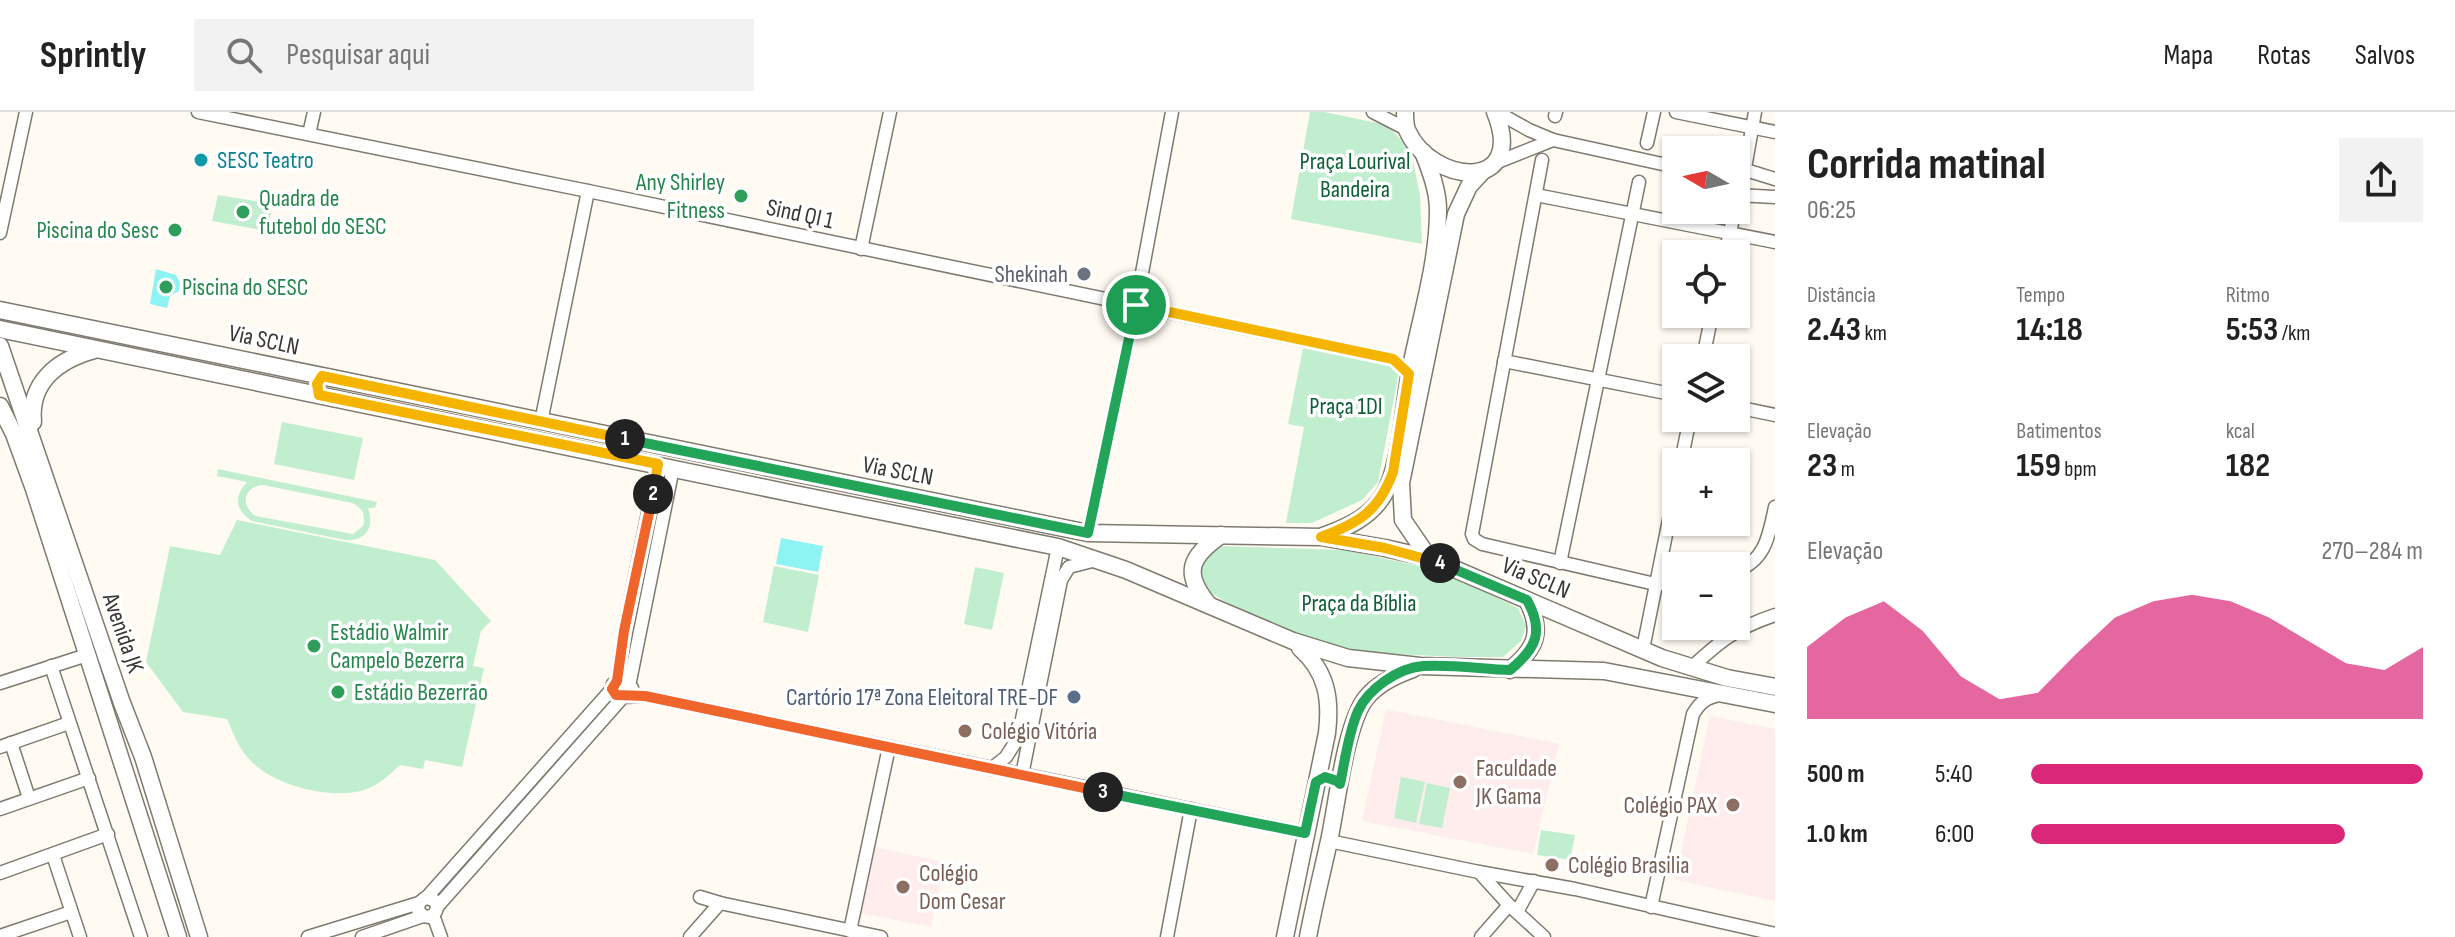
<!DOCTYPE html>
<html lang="pt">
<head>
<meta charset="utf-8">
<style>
	body { margin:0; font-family:"Sofia Sans Condensed",sans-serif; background:#f2f2f2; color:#222; height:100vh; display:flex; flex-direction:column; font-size:30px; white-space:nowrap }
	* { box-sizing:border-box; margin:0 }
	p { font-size:26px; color:#767676 }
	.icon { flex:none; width:44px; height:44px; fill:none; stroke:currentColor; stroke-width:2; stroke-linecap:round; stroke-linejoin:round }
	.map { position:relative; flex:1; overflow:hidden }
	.panel { display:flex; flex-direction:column; background:#fff; width:680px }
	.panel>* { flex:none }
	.needle { width:52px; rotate:279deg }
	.tools { position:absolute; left:1662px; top:24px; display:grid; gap:16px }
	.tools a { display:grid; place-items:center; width:88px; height:88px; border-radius:0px; background:#fff; box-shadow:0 2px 6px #0004; font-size:40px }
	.pin { position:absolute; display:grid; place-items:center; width:68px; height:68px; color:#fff; margin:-34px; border:4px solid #fff; border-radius:50%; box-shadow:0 2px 8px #0007 }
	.km { position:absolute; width:40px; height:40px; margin:-20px; border-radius:50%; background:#222; color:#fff; font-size:22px; line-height:40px; text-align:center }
	.round { display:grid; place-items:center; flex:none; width:84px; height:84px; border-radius:0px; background:#f2f2f2 }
	.headline { display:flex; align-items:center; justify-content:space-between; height:136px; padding:0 32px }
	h1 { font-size:44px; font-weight:700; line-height:60px }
	.stats { display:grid; grid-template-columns:repeat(3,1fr); gap:12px; height:136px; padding:8px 32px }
	.stats div { display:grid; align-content:center }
	.stats b { font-size:34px; font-weight:700 }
	.stats small { font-size:22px; font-weight:400 }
	.stats p { font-size:22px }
	.chart { height:224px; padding:16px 32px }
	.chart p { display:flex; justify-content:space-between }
	.chart svg { width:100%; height:144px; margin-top:8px; fill:#db2777; opacity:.7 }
	ul { padding:0 32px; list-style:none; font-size:26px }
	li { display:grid; grid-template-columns:128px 96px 1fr; align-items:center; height:60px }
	li i { height:20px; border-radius:10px; background:#db2777 }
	header { display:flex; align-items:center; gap:48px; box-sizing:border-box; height:112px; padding:0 40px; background:#fff; border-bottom:2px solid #e0e0e0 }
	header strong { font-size:38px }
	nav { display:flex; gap:44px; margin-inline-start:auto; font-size:28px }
	.search { width:560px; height:72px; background:#f2f2f2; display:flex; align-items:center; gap:20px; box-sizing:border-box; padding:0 28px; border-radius:0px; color:#767676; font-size:30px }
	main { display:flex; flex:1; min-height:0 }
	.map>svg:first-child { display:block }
</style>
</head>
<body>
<header>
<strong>Sprintly</strong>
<div class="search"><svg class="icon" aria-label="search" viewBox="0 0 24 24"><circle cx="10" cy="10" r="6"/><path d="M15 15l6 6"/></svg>Pesquisar aqui</div>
<nav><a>Mapa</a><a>Rotas</a><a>Salvos</a></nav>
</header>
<main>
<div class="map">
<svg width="1775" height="825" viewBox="0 0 1775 825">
	<rect width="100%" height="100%" fill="#fffbf2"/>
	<!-- education -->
	<g fill="#feedec">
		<polygon points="1386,597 1559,632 1533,742 1362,709"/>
		<polygon points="1710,604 1775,617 1775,789 1675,768"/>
		<polygon points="875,735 945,750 931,815 861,801"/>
	</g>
	<!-- green -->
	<g fill="#c1eecf" fill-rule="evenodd">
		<polygon points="1310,0 1324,0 1387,13 1411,39 1420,83 1422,132 1291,107"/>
		<polygon points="218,83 273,92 267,119 212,109"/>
		<polygon points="1303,236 1391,254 1399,260 1378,370 1362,388 1312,411 1286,411 1304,315 1288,312"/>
		<polygon points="282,310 363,326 354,368 274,352"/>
		<path d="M218,357L377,390L375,396H368C375,415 366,430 345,428L252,409C236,399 233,385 247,370L217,364ZM263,373L352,391C363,396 366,403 363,414L353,422L256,404C240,394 243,375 263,373Z"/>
		<path d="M237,408L435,448L491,509L481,519L473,554L484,556L462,655L425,648L423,657L400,653C389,663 379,673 364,678C332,688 275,674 252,650C239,638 234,623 227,607L183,600L146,550L170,434L220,443Z"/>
		<polygon points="1218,434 1345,438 1442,459 1518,496 1526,514 1521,529 1503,545 1455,545 1353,540 1314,529 1241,499 1201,475 1200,453"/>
		<polygon points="774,454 819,463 808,520 763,510"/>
		<polygon points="975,455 1004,461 992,518 964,512"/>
		<polygon points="1401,665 1425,670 1416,711 1394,706"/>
		<polygon points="1427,671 1450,676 1442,716 1419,712"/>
		<polygon points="1541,718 1575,723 1570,748 1537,743"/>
	</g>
	<!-- water -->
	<g fill="#8df3f3">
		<polygon points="156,157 176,163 180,171 179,179 170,184 167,196 150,192"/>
		<polygon points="781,426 823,434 818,460 776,452"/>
	</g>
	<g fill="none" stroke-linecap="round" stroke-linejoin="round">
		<defs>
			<g id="minor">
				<polyline points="198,0 588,79 1393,247 1409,262"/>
				<polyline points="1373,0 1406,17"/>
				<polyline points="1497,0 1529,18 1553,28 1676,55"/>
				<polyline points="1676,0 1775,20"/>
				<polyline points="1555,4 1556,0"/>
				<polyline points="309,22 314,0"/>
				<polyline points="1647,31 1654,0"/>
				<polyline points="1542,48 1472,422 1474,427 1482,432 1655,472 1676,472"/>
				<polyline points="1495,51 1553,28"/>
				<polyline points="1736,55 1775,67"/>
				<polyline points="1745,56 1755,0"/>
				<polyline points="1536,83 1775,130"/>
				<polyline points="1736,83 1775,85"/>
				<polyline points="0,121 26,0"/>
				<polyline points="861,137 890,0"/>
				<polyline points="1725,142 1735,98"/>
				<polyline points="1703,246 1712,202"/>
				<polyline points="1504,249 1676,283"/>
				<polyline points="1736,295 1775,303"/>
				<polyline points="541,310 588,79"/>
				<polyline points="1681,350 1690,306"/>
				<polyline points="1088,421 1136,193 1172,0"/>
				<polyline points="1560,451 1639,70"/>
				<path d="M1736,459C1766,448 1769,423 1775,395"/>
				<polyline points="1643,537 1676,373"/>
				<polyline points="51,554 141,825"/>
				<path d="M1691,556C1720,529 1736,516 1775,503"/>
				<polyline points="617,569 624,519 658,352"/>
				<polyline points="0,571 87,543"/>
				<polyline points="632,576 629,574 673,356"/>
				<polyline points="11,631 29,686"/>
				<polyline points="0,635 69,611"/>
				<polyline points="991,657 1006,645 1018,626 1058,435"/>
				<polyline points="1022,663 1061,468 1069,455 1096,448"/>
				<polyline points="0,697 89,666"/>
				<polyline points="1329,729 1479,760 1575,777 1775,822"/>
				<polyline points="53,743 80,825"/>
				<polyline points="1479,760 1509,793 1544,825"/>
				<polyline points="0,761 108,722"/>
				<polyline points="427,785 612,577 613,572 621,569 629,574 623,585 616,583 612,577"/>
				<polyline points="700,785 720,791"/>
				<polyline points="437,795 623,585 645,584 1305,721"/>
				<path d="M1651,795L1693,602C1701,589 1706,586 1720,583"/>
				<polyline points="1517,800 1534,769"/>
				<polyline points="433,803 441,825"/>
				<polyline points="850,819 889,635"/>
				<polyline points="0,824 71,800"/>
				<path d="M308,825L419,791L425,786L434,788C439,795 437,801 430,805L423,804L418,798L419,791"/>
				<polyline points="362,825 423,804"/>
				<polyline points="690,825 720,791 881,825"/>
				<polyline points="1167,825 1191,697"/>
				<polyline points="1481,825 1509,793"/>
			</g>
			<g id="major">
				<path d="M1405,0C1405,6 1405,13 1407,18C1432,74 1528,81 1495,0"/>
				<polyline points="0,198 1088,421 1321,425 1385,436 1429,446 1662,546 1727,566 1775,575"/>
				<polyline points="0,217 790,381 1058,435 1126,458 1293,529 1348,546 1420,554 1604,559 1775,592"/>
				<polyline points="0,234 122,591 143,645 199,825"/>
				<polyline points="0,294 14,322 34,377 178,825"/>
				<path d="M33,310C29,270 58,248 94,238"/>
				<path d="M1323,424C1346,416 1369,406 1383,384C1401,355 1403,295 1410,260C1420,207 1438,153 1438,98C1438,78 1430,58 1423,40"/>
				<polyline points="1429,446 1403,408 1401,371 1456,102 1469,74 1483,59"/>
				<path d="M1209,493C1182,461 1190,445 1221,423"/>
				<path d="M1510,558C1537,536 1543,519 1527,488"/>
				<path d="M1285,825L1327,621C1331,587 1327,560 1300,536"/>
				<path d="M1308,825C1314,793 1322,761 1329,729C1337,693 1345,613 1366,586C1378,571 1396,563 1413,557"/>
			</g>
		</defs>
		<!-- minor casing -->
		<use href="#minor" stroke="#7e7a6f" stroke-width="15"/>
		<!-- major casing -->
		<use href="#major" stroke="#7e7a6f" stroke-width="19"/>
		<!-- minor -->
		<use href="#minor" stroke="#fff" stroke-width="12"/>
		<!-- major -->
		<use href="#major" stroke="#fff" stroke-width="16"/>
	</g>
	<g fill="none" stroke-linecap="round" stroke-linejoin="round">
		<defs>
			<polyline id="split-1" points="625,327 1088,421 1136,193"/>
			<polyline id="split-2" points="625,327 322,264 317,272 319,283 658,352 653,382"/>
			<polyline id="split-3" points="653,382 624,519 617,569 612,577 616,583 645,584 1103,680"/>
			<path id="split-4" d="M1103,680L1305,721L1316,670L1325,665L1337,669L1340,672C1345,649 1348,622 1358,599C1368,577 1398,556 1423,554C1451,552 1482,557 1510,558C1537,536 1544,519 1527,488L1440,451"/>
			<path id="split-5" d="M1136,193L1393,247L1409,262L1393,360C1379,399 1359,411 1321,425L1385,436L1440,451"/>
		</defs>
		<!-- split-1 casing -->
		<use href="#split-1" stroke="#fff" stroke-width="16"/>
		<!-- split-2 casing -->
		<use href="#split-2" stroke="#fff" stroke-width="16"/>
		<!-- split-3 casing -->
		<use href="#split-3" stroke="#fff" stroke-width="16"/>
		<!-- split-4 casing -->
		<use href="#split-4" stroke="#fff" stroke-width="16"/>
		<!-- split-5 casing -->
		<use href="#split-5" stroke="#fff" stroke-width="16"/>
		<!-- split-1 -->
		<use href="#split-1" stroke="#22a559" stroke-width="10"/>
		<!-- split-2 -->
		<use href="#split-2" stroke="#f5b400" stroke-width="10"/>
		<!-- split-3 -->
		<use href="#split-3" stroke="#f0652b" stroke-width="10"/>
		<!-- split-4 -->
		<use href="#split-4" stroke="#22a559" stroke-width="10"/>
		<!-- split-5 -->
		<use href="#split-5" stroke="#f5b400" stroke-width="10"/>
	</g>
	<!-- markers -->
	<circle fill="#0f9aa8" stroke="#fff" stroke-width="3" cx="201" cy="48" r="8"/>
	<g fill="#2e9e5b" stroke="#fff" stroke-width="3">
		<circle cx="741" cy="84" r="8"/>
		<circle cx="243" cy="100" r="8"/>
		<circle cx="175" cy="118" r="8"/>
		<circle cx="166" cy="175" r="8"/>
		<circle cx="314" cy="534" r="8"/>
		<circle cx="338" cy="580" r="8"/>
	</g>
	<circle fill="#6b7280" stroke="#fff" stroke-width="3" cx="1084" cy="162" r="8"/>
	<circle fill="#5c6f8a" stroke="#fff" stroke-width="3" cx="1074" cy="585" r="8"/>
	<g fill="#8d6e63" stroke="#fff" stroke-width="3">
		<circle cx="965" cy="619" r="8"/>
		<circle cx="1460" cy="670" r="8"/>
		<circle cx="1733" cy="693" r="8"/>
		<circle cx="1552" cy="753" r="8"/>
		<circle cx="903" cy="775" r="8"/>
	</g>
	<g text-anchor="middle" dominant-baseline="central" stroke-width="7" stroke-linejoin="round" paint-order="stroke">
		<!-- culture labels -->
		<g font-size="24" fill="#0d838f" stroke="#fff" text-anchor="start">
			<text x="217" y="48">SESC Teatro</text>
		</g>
		<!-- park labels -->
		<g font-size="24" fill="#0d5f36" stroke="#fff">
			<text x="1355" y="49">Praça Lourival<tspan x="1355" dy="28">Bandeira</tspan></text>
			<text x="1346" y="294">Praça 1DI</text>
			<text x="1359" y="491">Praça da Bíblia</text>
		</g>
		<!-- leisure labels -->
		<g font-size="24" fill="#27864d" stroke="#fff" text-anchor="start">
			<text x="725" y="70" text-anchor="end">Any Shirley<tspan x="725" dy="28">Fitness</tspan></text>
			<text x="259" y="86">Quadra de<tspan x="259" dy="28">futebol do SESC</tspan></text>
			<text x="159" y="118" text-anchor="end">Piscina do Sesc</text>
			<text x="182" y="175">Piscina do SESC</text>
			<text x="330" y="520">Estádio Walmir<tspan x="330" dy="28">Campelo Bezerra</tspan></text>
			<text x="354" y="580">Estádio Bezerrão</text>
		</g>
		<!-- street labels -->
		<g font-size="24" fill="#383631" stroke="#fff">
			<text transform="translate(800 102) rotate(12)">Sind QI 1</text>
			<text transform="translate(264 228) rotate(12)">Via SCLN</text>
			<text transform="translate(898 359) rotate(11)">Via SCLN</text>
			<text transform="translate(1536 466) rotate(23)">Via SCLN</text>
			<text transform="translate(123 521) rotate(71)">Avenida JK</text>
		</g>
		<!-- worship labels -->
		<g font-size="24" fill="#5b616d" stroke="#fff" text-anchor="end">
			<text x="1068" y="162">Shekinah</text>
		</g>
		<!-- service labels -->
		<g font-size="24" fill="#4e5e75" stroke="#fff" text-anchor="end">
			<text x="1058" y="585">Cartório 17ª Zona Eleitoral TRE-DF</text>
		</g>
		<!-- education labels -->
		<g font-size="24" fill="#785e54" stroke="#fff" text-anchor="start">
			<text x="981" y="619">Colégio Vitória</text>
			<text x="1476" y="656">Faculdade<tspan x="1476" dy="28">JK Gama</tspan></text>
			<text x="1717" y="693" text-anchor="end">Colégio PAX</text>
			<text x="1568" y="753">Colégio Brasilia</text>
			<text x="919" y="761">Colégio<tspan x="919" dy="28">Dom Cesar</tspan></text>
		</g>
	</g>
</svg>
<div class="tools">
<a><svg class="needle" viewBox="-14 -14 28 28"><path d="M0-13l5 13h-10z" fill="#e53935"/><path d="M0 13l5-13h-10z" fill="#767676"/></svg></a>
<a><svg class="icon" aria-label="locate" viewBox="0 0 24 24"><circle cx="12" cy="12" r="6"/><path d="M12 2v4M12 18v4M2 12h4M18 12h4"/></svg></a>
<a><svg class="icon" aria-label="layers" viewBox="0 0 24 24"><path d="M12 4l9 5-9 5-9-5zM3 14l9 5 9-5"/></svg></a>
<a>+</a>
<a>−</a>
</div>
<div class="pin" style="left:1136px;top:193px;background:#1e9e55"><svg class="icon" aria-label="arrive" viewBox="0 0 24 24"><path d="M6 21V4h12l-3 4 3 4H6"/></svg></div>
<b class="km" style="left:625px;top:327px">1</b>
<b class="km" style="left:653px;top:382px">2</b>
<b class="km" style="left:1103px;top:680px">3</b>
<b class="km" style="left:1440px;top:451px">4</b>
</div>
<section class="panel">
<div class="headline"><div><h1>Corrida matinal</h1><p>06:25</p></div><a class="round"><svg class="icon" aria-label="share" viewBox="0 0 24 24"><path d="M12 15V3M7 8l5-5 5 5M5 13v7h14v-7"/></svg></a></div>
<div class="stats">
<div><p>Distância</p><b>2.43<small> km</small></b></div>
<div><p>Tempo</p><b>14:18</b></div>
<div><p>Ritmo</p><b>5:53<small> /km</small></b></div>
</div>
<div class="stats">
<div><p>Elevação</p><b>23<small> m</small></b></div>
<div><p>Batimentos</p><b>159<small> bpm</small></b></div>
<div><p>kcal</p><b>182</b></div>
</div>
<div class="chart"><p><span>Elevação</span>270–284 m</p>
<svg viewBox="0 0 160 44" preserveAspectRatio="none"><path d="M0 44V22L10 13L20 8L30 17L40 31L50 38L60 36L70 24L80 13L90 8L100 6L110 8L120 13L130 20L140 27L150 29L160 22V44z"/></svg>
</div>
<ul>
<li><b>500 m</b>5:40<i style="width:100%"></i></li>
<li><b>1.0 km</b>6:00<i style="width:80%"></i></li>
</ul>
</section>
</main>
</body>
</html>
